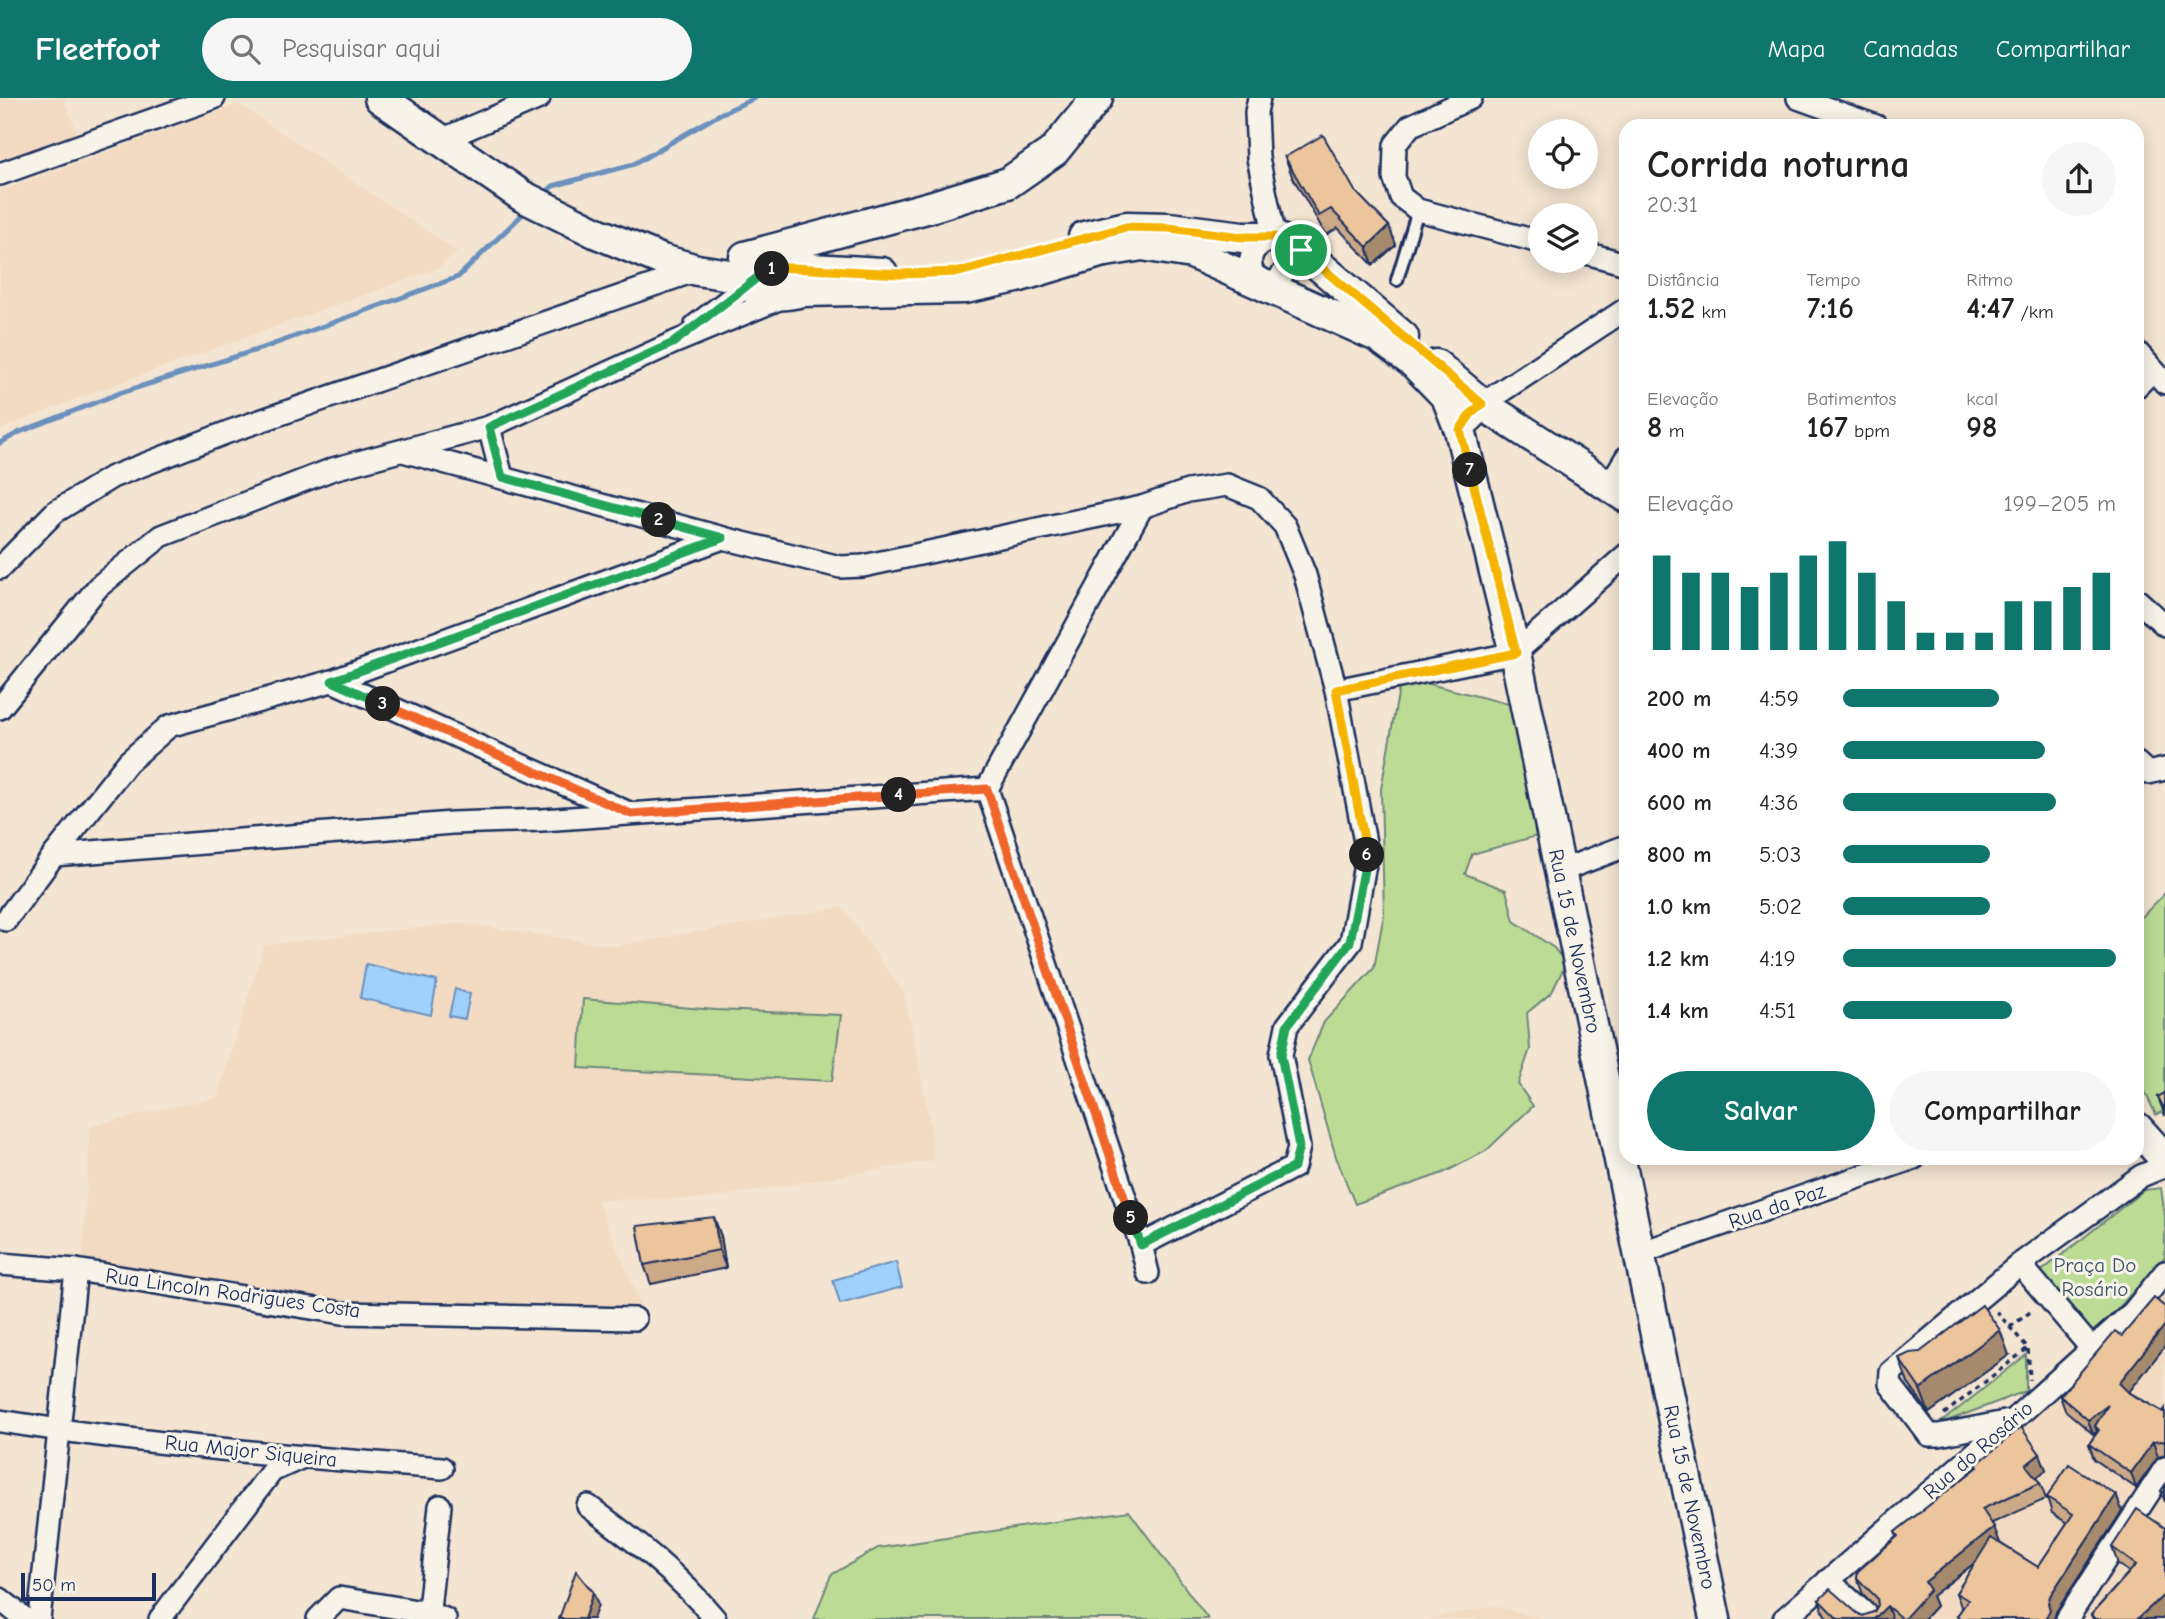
<!DOCTYPE html>
<html lang="pt">
<head>
<meta charset="utf-8">
<style>
	body { margin:0; font-family:"Comic Neue",sans-serif; background:#f6f6f6; color:#222; height:100vh; display:flex; flex-direction:column; font-size:26px; white-space:nowrap }
	* { box-sizing:border-box; margin:0 }
	p { font-size:23px; color:#767676 }
	.icon { flex:none; width:38px; height:38px; fill:none; stroke:currentColor; stroke-width:2; stroke-linecap:round; stroke-linejoin:round }
	.map { position:relative; flex:1; overflow:hidden }
	.details { position:absolute; left:1619px; top:21px; width:525px; height:1046px; display:flex; flex-direction:column; background:#fff; border-radius:21px; box-shadow:0 4px 18px #0003 }
	.details>* { flex:none }
	.buttons { position:absolute; left:1528px; top:21px; display:grid; gap:14px }
	.buttons a { display:grid; place-items:center; width:70px; height:70px; border-radius:50%; background:#fff; box-shadow:0 4px 18px #0003; font-size:35px }
	.scale { position:absolute; left:21px; bottom:18px; width:135px; box-sizing:border-box; padding-left:7px; border:4px solid #1b2f5e; border-top:0; font-size:19px; line-height:24px; white-space:nowrap; color:#1b2f5e; -webkit-text-stroke:5px #f7f3e8; paint-order:stroke }
	.pin { position:absolute; display:grid; place-items:center; width:60px; height:60px; color:#fff; margin:-30px; border:4px solid #fff; border-radius:50%; box-shadow:0 2px 7px #0007 }
	.km { position:absolute; width:35px; height:35px; margin:-18px; border-radius:50%; background:#222; color:#fff; font-size:19px; line-height:35px; text-align:center }
	.round { display:grid; place-items:center; flex:none; width:74px; height:74px; border-radius:37px; background:#f6f6f6 }
	.head { display:flex; align-items:center; justify-content:space-between; height:119px; padding:0 28px }
	h1 { font-size:38px; font-weight:600; line-height:52px }
	.stats { display:grid; grid-template-columns:repeat(3,1fr); gap:10px; height:119px; padding:7px 28px }
	.stats div { display:grid; align-content:center }
	.stats b { font-size:30px; font-weight:600 }
	.stats small { font-size:19px; font-weight:400 }
	.stats p { font-size:19px }
	.chart { height:196px; padding:14px 28px }
	.chart p { display:flex; justify-content:space-between }
	.chart svg { width:100%; height:126px; margin-top:7px; stroke:#0f766e; stroke-width:6 }
	.button { display:flex; gap:14px; margin-top:auto; padding:14px 28px }
	.button a { flex:1; height:80px; border-radius:42px; background:#0f766e; color:#fff; font-size:28px; font-weight:600; line-height:80px; text-align:center }
	.button a+a { background:#f6f6f6; color:#222 }
	ul { padding:0 28px; list-style:none; font-size:23px }
	li { display:grid; grid-template-columns:112px 84px 1fr; align-items:center; height:52px }
	li i { height:18px; border-radius:9px; background:#0f766e }
	header { display:flex; align-items:center; gap:42px; box-sizing:border-box; height:98px; padding:0 35px; background:#0f766e; color:#fff }
	header strong { font-size:33px }
	nav { display:flex; gap:38px; margin-inline-start:auto; font-size:24px }
	.search { width:490px; height:63px; background:#f6f6f6; display:flex; align-items:center; gap:18px; box-sizing:border-box; padding:0 24px; border-radius:38px; color:#767676; font-size:26px }
	.map>svg:first-child { display:block }
</style>
</head>
<body>
<header>
<strong>Fleetfoot</strong>
<div class="search"><svg class="icon" aria-label="search" viewBox="0 0 24 24"><circle cx="10" cy="10" r="6"/><path d="M15 15l6 6"/></svg>Pesquisar aqui</div>
<nav><a>Mapa</a><a>Camadas</a><a>Compartilhar</a></nav>
</header>
<div class="map">
<svg width="2165" height="1521" viewBox="0 0 2165 1521">
	<rect width="100%" height="100%" fill="#f4e5d2"/>
	<filter id="ink" filterUnits="userSpaceOnUse"><feTurbulence type="fractalNoise" baseFrequency=".0143" numOctaves="2"/><feDisplacementMap in="SourceGraphic" scale="14" xChannelSelector="R" yChannelSelector="G"/><feConvolveMatrix kernelMatrix="1 2 1 2 8 2 1 2 1" color-interpolation-filters="sRGB"/></filter>
	<g filter="url(#ink)">
		<!-- built -->
		<g fill="#f2dbc2">
			<polygon points="0,0 64,0 78,38 0,65"/>
			<polygon points="239,6 458,154 436,171 86,297 0,332 0,93"/>
			<polygon points="842,809 905,896 932,1034 934,1062 707,1101 597,1102 645,1217 349,1204 82,1164 90,1028 217,999 264,847 460,825 615,848"/>
			<polygon points="2165,1191 2165,1521 1797,1521 1887,1442"/>
			<polygon points="1494,1508 1544,1521 1426,1521"/>
		</g>
		<!-- green -->
		<g fill="#bcdc95" stroke="#6c867a" stroke-width="2">
			<polygon points="1401,579 1509,606 1530,681 1537,738 1472,756 1465,776 1506,792 1514,823 1554,850 1566,865 1552,894 1527,915 1530,951 1518,986 1533,1008 1486,1053 1443,1075 1355,1106 1336,1059 1308,962 1324,924 1374,870 1384,816 1381,691"/>
			<polygon points="2165,795 2165,1012 2156,1017 2137,977 2137,824"/>
			<polygon points="583,901 716,912 841,917 832,983 579,970"/>
			<polygon points="2161,1090 2165,1118 2165,1159 2094,1237 2039,1175 2144,1092"/>
			<polygon points="2026,1257 2026,1293 1939,1326"/>
			<polygon points="1129,1413 1208,1521 814,1521 831,1477 878,1450"/>
		</g>
		<!-- water -->
		<g fill="#a0d1fc" stroke="#6b90bd" stroke-width="2">
			<polygon points="366,866 437,883 431,917 360,900"/>
			<polygon points="455,891 470,896 465,921 449,918"/>
			<polygon points="896,1164 902,1189 840,1206 833,1182"/>
		</g>
		<g fill="none" stroke-linecap="round" stroke-linejoin="round">
			<!-- stream -->
			<g stroke="#6b90bd" stroke-width="5">
				<polyline points="543,97 553,88 634,66 720,16 755,0"/>
				<polyline points="0,345 20,334 120,295 266,249 458,179 528,111"/>
			</g>
			<defs>
				<polyline id="lane" points="1397,182 1418,112"/>
				<g id="street">
					<path d="M1259,0L1256,14L1258,60L1275,139L1287,152L1288,169L1277,183L1259,187C1244,163 1249,148 1275,139"/>
					<polyline points="1471,0 1410,28 1395,47 1394,79 1401,99 1418,112 1540,144"/>
					<polyline points="1798,0 1876,28"/>
					<polyline points="439,43 539,0"/>
					<polyline points="0,76 214,0"/>
					<polyline points="1586,155 1626,166"/>
					<polyline points="696,227 757,180"/>
					<polyline points="2137,254 2165,285"/>
					<polyline points="2137,288 2153,272"/>
					<polyline points="1482,306 1626,211"/>
					<polyline points="489,329 502,379"/>
					<polyline points="403,353 723,440 840,469 863,468 1142,409 1188,393 1227,387 1259,400 1285,428 1305,477 1336,592 1367,755 1351,844 1287,928 1281,957 1299,1049 1294,1069 1141,1147"/>
					<polyline points="1609,388 1626,360"/>
					<polyline points="0,470 55,414 112,379 228,334 697,172"/>
					<polyline points="2137,502 2165,527"/>
					<polyline points="332,583 629,715"/>
					<polyline points="1336,592 1515,555 1626,457"/>
					<polyline points="0,610 98,489 161,438 333,371 489,329 673,245 786,198"/>
					<polyline points="2137,665 2148,675 2165,671"/>
					<polyline points="987,691 1142,409"/>
					<polyline points="54,757 452,725 542,722 987,691 1141,1147 1148,1175"/>
					<polyline points="1560,773 1626,748"/>
					<polyline points="6,822 54,757 128,664 169,628 332,583 723,440"/>
					<polyline points="1640,1155 1914,1060"/>
					<polyline points="0,1166 76,1172 342,1215 635,1221"/>
					<polyline points="2020,1166 2091,1250"/>
					<path d="M0,1323C146,1346 295,1359 442,1370"/>
					<polyline points="2010,1323 1939,1337 1929,1337 1890,1286 1891,1274 2020,1166 2141,1078 2165,1068"/>
					<path d="M588,1408C634,1442 678,1476 715,1521"/>
					<polyline points="1828,1482 1871,1521"/>
					<polyline points="0,1501 25,1521"/>
					<polyline points="39,1521 76,1172"/>
					<polyline points="160,1521 272,1373 301,1360"/>
					<polyline points="318,1521 339,1500 429,1515 445,1521"/>
					<polyline points="428,1521 440,1408"/>
					<polyline points="1784,1521 2014,1321 2133,1214 2165,1174"/>
					<polyline points="2067,1521 2165,1370"/>
				</g>
				<g id="secondary">
					<polyline points="380,0 522,98 597,135 662,162 697,172 730,177 776,169 882,175"/>
					<polyline points="1084,139 1126,129 1169,130 1243,139 1275,139 1301,152 1403,239"/>
					<polyline points="745,159 930,109 1008,85 1054,53 1097,0"/>
					<path d="M730,177C758,193 769,202 802,193L965,190L1017,179L1100,154L1142,147L1192,155L1377,238L1414,265L1447,299L1460,332L1515,555L1715,1521"/>
					<polyline points="1436,267 1482,306"/>
					<polyline points="1468,320 1482,306 1626,399"/>
					<polyline points="2137,1030 2165,1061"/>
				</g>
			</defs>
			<!-- lane casing -->
			<use href="#lane" stroke="#1b2f5e" stroke-width="16"/>
			<!-- street casing -->
			<use href="#street" stroke="#1b2f5e" stroke-width="26"/>
			<!-- secondary casing -->
			<use href="#secondary" stroke="#1b2f5e" stroke-width="35"/>
			<!-- path -->
			<g stroke="#1b2f5e" stroke-width="3.5" stroke-dasharray="5 5" stroke-linecap="butt">
				<polyline points="2010,1229 2033,1212"/>
				<polyline points="2028,1251 2030,1282"/>
				<polyline points="1944,1316 2028,1250 1995,1212"/>
			</g>
			<!-- lane -->
			<use href="#lane" stroke="#f7f3e8" stroke-width="10"/>
			<!-- street -->
			<use href="#street" stroke="#f7f3e8" stroke-width="21"/>
			<!-- secondary -->
			<use href="#secondary" stroke="#f7f3e8" stroke-width="30"/>
		</g>
		<!-- wall -->
		<g fill="#cca987" stroke="#1b2f5e" stroke-width="2">
			<polygon points="1285,59 1355,93 1389,128 1396,147 1373,167 1338,130 1326,137 1292,78"/>
			<polygon points="2165,995 2165,1018 2158,999"/>
			<polygon points="721,1138 726,1170 651,1186 644,1167"/>
			<polygon points="2122,1238 2165,1248 2129,1294 2163,1314 2165,1311 2165,1357 2158,1359 2136,1390 2094,1361 2089,1346 2097,1334 2093,1336 2065,1312 2060,1298"/>
			<polygon points="2009,1257 1929,1315 1908,1285 1899,1260"/>
			<polygon points="2040,1356 2046,1372 2036,1380 2040,1385 2046,1401 1992,1425 2000,1445 2038,1469 2067,1425 2052,1415 2047,1399 2116,1397 2122,1413 2056,1514 2054,1521 1958,1521 1957,1518 1962,1511 1956,1495 1976,1464 1932,1498 1936,1508 1924,1521 1828,1521 1825,1518 1819,1502 1863,1518 1874,1514 1877,1510 1863,1496 1857,1480 1897,1439 1895,1434 1977,1370 1976,1367"/>
			<polygon points="2165,1387 2165,1404 2161,1393"/>
			<polygon points="2165,1430 2162,1521 2093,1521 2091,1517 2129,1474 2118,1466 2112,1449"/>
		</g>
		<!-- shaded-wall -->
		<g fill="#a68a6e" stroke="#1b2f5e" stroke-width="2">
			<polygon points="1389,128 1396,147 1373,167 1367,149"/>
			<polygon points="714,1119 721,1138 726,1170 719,1152"/>
			<polygon points="2165,1227 2165,1248 2124,1300 2119,1285"/>
			<polygon points="2000,1232 2009,1257 1929,1315 1920,1291"/>
			<polygon points="2108,1307 2095,1328 2097,1334 2093,1336 2088,1322"/>
			<polygon points="2153,1344 2158,1359 2136,1390 2131,1375"/>
			<polygon points="2040,1356 2046,1372 2032,1383 2026,1367"/>
			<polygon points="2116,1397 2122,1413 2056,1514 2054,1521 2045,1521 2050,1498"/>
			<polygon points="1994,1429 2000,1445 1932,1498 1936,1508 1924,1521 1904,1521 1925,1484"/>
			<polygon points="593,1494 598,1507 593,1521 584,1521"/>
			<polygon points="2165,1496 2165,1518 2162,1521 2137,1521"/>
			<polygon points="1887,1508 1892,1521 1874,1521"/>
		</g>
		<!-- building -->
		<g fill="#edc59d" stroke="#1b2f5e" stroke-width="2">
			<polygon points="1323,37 1355,93 1389,128 1367,149 1331,111 1319,118 1285,59"/>
			<polygon points="2165,995 2165,1012 2158,999"/>
			<polygon points="714,1119 719,1152 644,1167 637,1128"/>
			<polygon points="2154,1200 2165,1209 2165,1227 2119,1285 2129,1295 2163,1314 2165,1311 2165,1344 2161,1343 2153,1344 2131,1375 2089,1346 2099,1332 2095,1328 2108,1307 2088,1322 2060,1298 2115,1233 2122,1238"/>
			<polygon points="1982,1207 2000,1232 1920,1291 1899,1260 1910,1255 1920,1254"/>
			<polygon points="2021,1329 2040,1356 2026,1367 2040,1385 1982,1411 1994,1429 1925,1484 1930,1492 1904,1521 1902,1521 1887,1508 1874,1521 1836,1521 1837,1520 1819,1502 1830,1491 1857,1515 1863,1518 1874,1514 1878,1507 1877,1500 1857,1480 1858,1473 1898,1438 1895,1434 1978,1369 1976,1367"/>
			<polygon points="2069,1366 2116,1397 2050,1498 2048,1505 2050,1512 2045,1521 1962,1521 1957,1518 1968,1502 1956,1495 1991,1440 2038,1469 2073,1416 2047,1399"/>
			<polygon points="2165,1387 2165,1395 2161,1393"/>
			<polygon points="2137,1411 2165,1430 2165,1496 2137,1521 2095,1521 2091,1517 2136,1467 2112,1449"/>
			<polygon points="576,1473 593,1494 584,1521 559,1521"/>
		</g>
	</g>
	<g fill="none" stroke-linecap="round" stroke-linejoin="round" filter="url(#ink)">
		<defs>
			<polyline id="split-1" points="772,171 776,169 900,176 959,174 1126,129 1169,130 1242,139 1275,139 1301,152"/>
			<polyline id="split-2" points="659,422 502,379 489,329 673,245 762,176 772,171"/>
			<polyline id="split-3" points="383,606 332,583 723,440 659,422"/>
			<polyline id="split-4" points="383,606 631,716 899,697"/>
			<polyline id="split-5" points="899,697 987,691 1131,1120"/>
			<polyline id="split-6" points="1131,1120 1141,1147 1294,1069 1299,1049 1281,957 1287,928 1350,844 1367,757"/>
			<polyline id="split-7" points="1367,757 1336,592 1516,555 1470,372"/>
			<polyline id="split-8" points="1301,152 1482,306 1470,317 1460,332 1470,372"/>
		</defs>
		<!-- split-1 casing -->
		<use href="#split-1" stroke="#fff" stroke-width="14"/>
		<!-- split-2 casing -->
		<use href="#split-2" stroke="#fff" stroke-width="14"/>
		<!-- split-3 casing -->
		<use href="#split-3" stroke="#fff" stroke-width="14"/>
		<!-- split-4 casing -->
		<use href="#split-4" stroke="#fff" stroke-width="14"/>
		<!-- split-5 casing -->
		<use href="#split-5" stroke="#fff" stroke-width="14"/>
		<!-- split-6 casing -->
		<use href="#split-6" stroke="#fff" stroke-width="14"/>
		<!-- split-7 casing -->
		<use href="#split-7" stroke="#fff" stroke-width="14"/>
		<!-- split-8 casing -->
		<use href="#split-8" stroke="#fff" stroke-width="14"/>
		<!-- split-1 -->
		<use href="#split-1" stroke="#f5b400" stroke-width="9"/>
		<!-- split-2 -->
		<use href="#split-2" stroke="#22a559" stroke-width="9"/>
		<!-- split-3 -->
		<use href="#split-3" stroke="#22a559" stroke-width="9"/>
		<!-- split-4 -->
		<use href="#split-4" stroke="#f0652b" stroke-width="9"/>
		<!-- split-5 -->
		<use href="#split-5" stroke="#f0652b" stroke-width="9"/>
		<!-- split-6 -->
		<use href="#split-6" stroke="#22a559" stroke-width="9"/>
		<!-- split-7 -->
		<use href="#split-7" stroke="#f5b400" stroke-width="9"/>
		<!-- split-8 -->
		<use href="#split-8" stroke="#f5b400" stroke-width="9"/>
	</g>
	<g text-anchor="middle" dominant-baseline="central" stroke-width="6" stroke-linejoin="round" paint-order="stroke">
		<!-- street labels -->
		<g font-size="21" fill="#1b2f5e" stroke="#f7f3e8">
			<text transform="translate(1575 843) rotate(78)">Rua 15 de Novembro</text>
			<text transform="translate(1777 1108) rotate(-19)">Rua da Paz</text>
			<text transform="translate(233 1195) rotate(8)">Rua Lincoln Rodrigues Costa</text>
			<text transform="translate(1978 1352) rotate(-41)">Rua do Rosário</text>
			<text transform="translate(251 1353) rotate(6)">Rua Major Siqueira</text>
			<text transform="translate(1690 1399) rotate(78)">Rua 15 de Novembro</text>
		</g>
		<!-- park labels -->
		<g font-size="21" fill="#3b5269" stroke="#f7f3e8">
			<text x="2095" y="1167">Praça Do<tspan x="2095" dy="24">Rosário</tspan></text>
		</g>
	</g>
</svg>
<div class="buttons">
<a><svg class="icon" aria-label="locate" viewBox="0 0 24 24"><circle cx="12" cy="12" r="6"/><path d="M12 2v4M12 18v4M2 12h4M18 12h4"/></svg></a>
<a><svg class="icon" aria-label="layers" viewBox="0 0 24 24"><path d="M12 4l9 5-9 5-9-5zM3 14l9 5 9-5"/></svg></a>
</div>
<div class="scale">50 m</div>
<div class="pin" style="left:1301px;top:152px;background:#1e9e55"><svg class="icon" aria-label="arrive" viewBox="0 0 24 24"><path d="M6 21V4h12l-3 4 3 4H6"/></svg></div>
<b class="km" style="left:772px;top:171px">1</b>
<b class="km" style="left:659px;top:422px">2</b>
<b class="km" style="left:383px;top:606px">3</b>
<b class="km" style="left:899px;top:697px">4</b>
<b class="km" style="left:1131px;top:1120px">5</b>
<b class="km" style="left:1367px;top:757px">6</b>
<b class="km" style="left:1470px;top:372px">7</b>
<section class="details">
<div class="head"><div><h1>Corrida noturna</h1><p>20:31</p></div><a class="round"><svg class="icon" aria-label="share" viewBox="0 0 24 24"><path d="M12 15V3M7 8l5-5 5 5M5 13v7h14v-7"/></svg></a></div>
<div class="stats">
<div><p>Distância</p><b>1.52<small> km</small></b></div>
<div><p>Tempo</p><b>7:16</b></div>
<div><p>Ritmo</p><b>4:47<small> /km</small></b></div>
</div>
<div class="stats">
<div><p>Elevação</p><b>8<small> m</small></b></div>
<div><p>Batimentos</p><b>167<small> bpm</small></b></div>
<div><p>kcal</p><b>98</b></div>
</div>
<div class="chart"><p><span>Elevação</span>199–205 m</p>
<svg viewBox="0 0 160 44" preserveAspectRatio="none"><path d="M5 44V11M15 44V17M25 44V17M35 44V22M45 44V17M55 44V11M65 44V6M75 44V17M85 44V27M95 44V38M105 44V38M115 44V38M125 44V27M135 44V27M145 44V22M155 44V17"/></svg>
</div>
<ul>
<li><b>200 m</b>4:59<i style="width:57%"></i></li>
<li><b>400 m</b>4:39<i style="width:74%"></i></li>
<li><b>600 m</b>4:36<i style="width:78%"></i></li>
<li><b>800 m</b>5:03<i style="width:54%"></i></li>
<li><b>1.0 km</b>5:02<i style="width:54%"></i></li>
<li><b>1.2 km</b>4:19<i style="width:100%"></i></li>
<li><b>1.4 km</b>4:51<i style="width:62%"></i></li>
</ul>
<div class="button"><a>Salvar</a><a>Compartilhar</a></div>
</section>
</div>
</body>
</html>
